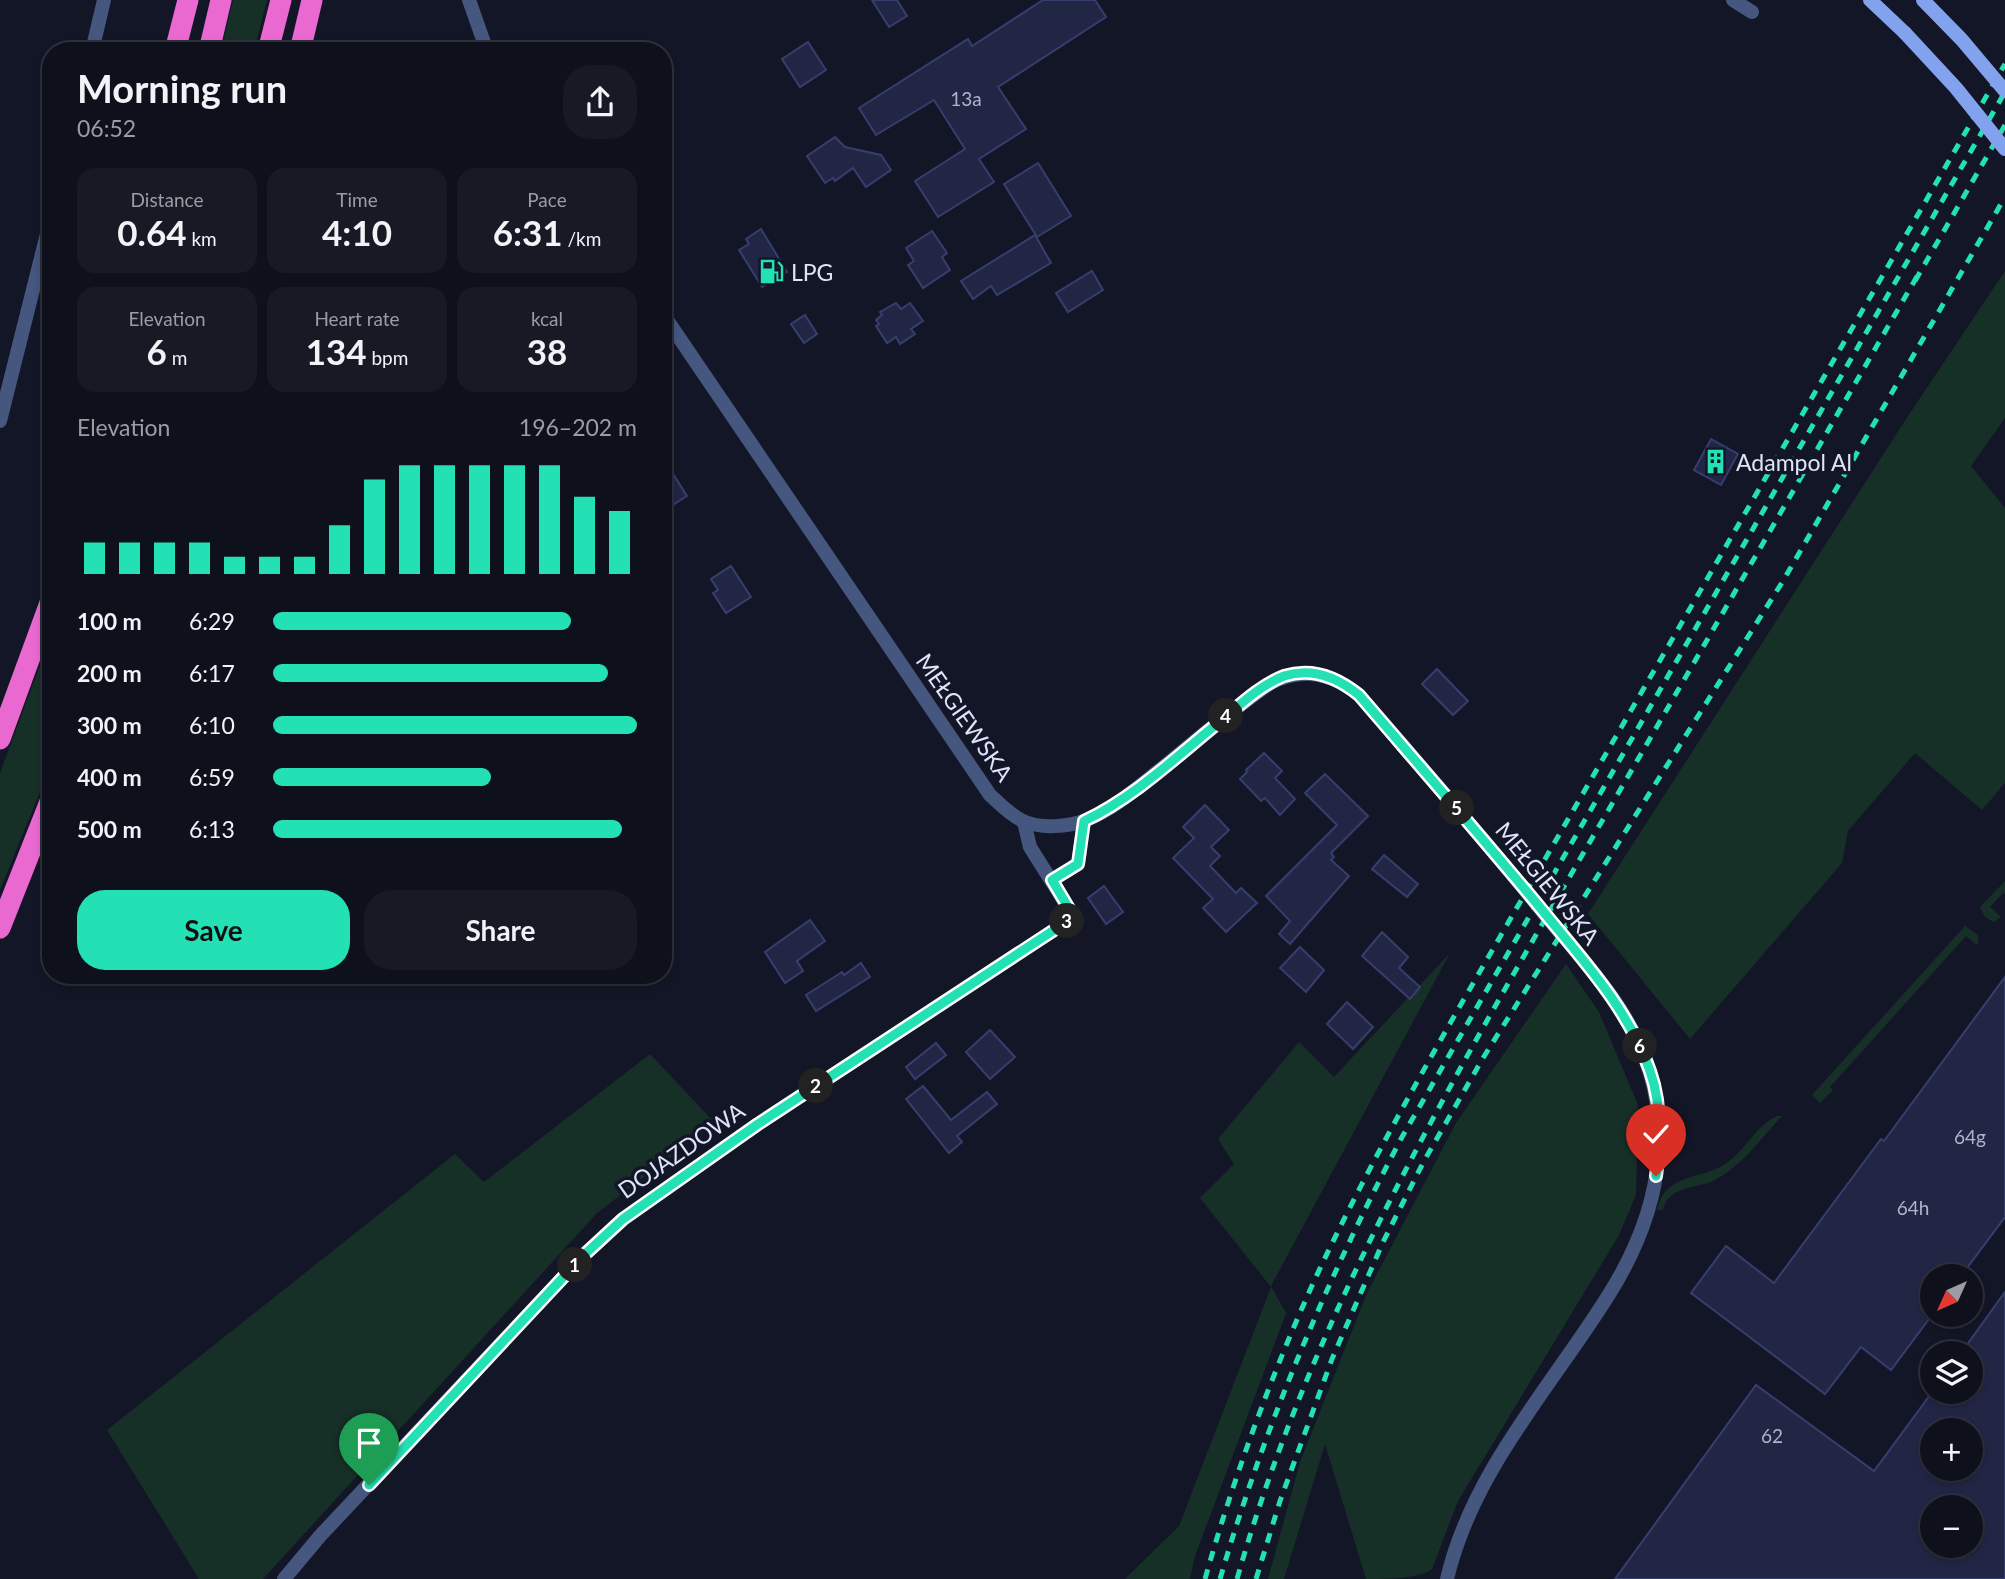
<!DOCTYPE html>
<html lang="en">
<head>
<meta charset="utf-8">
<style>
	body { margin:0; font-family:Lato,sans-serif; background:#171925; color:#f1f3f6; height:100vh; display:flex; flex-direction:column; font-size:26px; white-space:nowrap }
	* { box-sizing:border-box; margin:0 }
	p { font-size:23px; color:#9b9da3 }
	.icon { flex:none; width:38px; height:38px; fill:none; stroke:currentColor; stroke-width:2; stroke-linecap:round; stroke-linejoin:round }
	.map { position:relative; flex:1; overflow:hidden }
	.panel { position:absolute; left:42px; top:42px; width:630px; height:942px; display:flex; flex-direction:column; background:#0e101c; border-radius:28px; box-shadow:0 4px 10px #0003,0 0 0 2px #2e303b }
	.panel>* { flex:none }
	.needle { width:46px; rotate:225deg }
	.buttons { position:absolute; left:1920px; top:1264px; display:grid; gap:14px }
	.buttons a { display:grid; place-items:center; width:63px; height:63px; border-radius:50%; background:#0e101c; box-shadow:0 4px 10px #0003,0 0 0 2px #2e303b; font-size:35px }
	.pin { position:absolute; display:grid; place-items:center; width:60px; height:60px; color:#fff; margin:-72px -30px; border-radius:50% 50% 50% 0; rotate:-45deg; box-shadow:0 0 7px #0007 }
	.pin .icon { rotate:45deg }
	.km { position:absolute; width:35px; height:35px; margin:-18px; border-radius:50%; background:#222; color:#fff; font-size:19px; line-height:35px; text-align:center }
	.round { display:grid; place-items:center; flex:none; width:74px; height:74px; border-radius:28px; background:#171925 }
	.overview { display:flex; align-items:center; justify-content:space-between; height:119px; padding:0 35px }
	h1 { font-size:38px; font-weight:700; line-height:52px }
	.metrics { display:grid; grid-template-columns:repeat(3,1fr); gap:10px; height:119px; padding:7px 35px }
	.metrics div { display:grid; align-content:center; border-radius:18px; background:#171925; text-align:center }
	.metrics b { font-size:35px; font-weight:700 }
	.metrics small { font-size:19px; font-weight:400 }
	.metrics p { font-size:19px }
	.chart { height:196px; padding:14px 35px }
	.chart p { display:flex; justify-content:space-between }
	.chart svg { width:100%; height:126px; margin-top:7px; stroke:#24e0b5; stroke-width:6 }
	.cta { display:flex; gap:14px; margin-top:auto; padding:14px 35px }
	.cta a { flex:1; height:80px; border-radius:28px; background:#24e0b5; color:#111; font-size:28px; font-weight:700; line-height:80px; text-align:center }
	.cta a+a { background:#171925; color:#f1f3f6 }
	ul { padding:0 35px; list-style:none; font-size:23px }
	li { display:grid; grid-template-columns:112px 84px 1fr; align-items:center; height:52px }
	li i { height:18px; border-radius:9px; background:#24e0b5 }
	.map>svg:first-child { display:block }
</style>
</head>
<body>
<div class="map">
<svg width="2005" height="1579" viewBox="0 0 2005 1579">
	<rect width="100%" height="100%" fill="#131626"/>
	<!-- green -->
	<g fill="#173027">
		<polygon points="233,0 267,0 254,51 221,51"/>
		<polygon points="2005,271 2005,418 1971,466 2005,508 2005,783 1982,810 1915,753 1848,831 1842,863 1690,1039 1588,914 1908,416"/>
		<polygon points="51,636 51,765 0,890 0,773"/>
		<polygon points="2005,881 2005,894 2003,893 1990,907 2001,917 1994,922 1985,917 1980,907"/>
		<polygon points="1965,926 1978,935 1978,943 1977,945 1966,936 1830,1087 1833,1090 1820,1103 1812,1095"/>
		<polygon points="1450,953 1271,1286 1286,1313 1195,1556 1190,1579 1125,1579 1179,1526 1271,1287 1200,1198 1234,1164 1218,1139 1299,1042 1334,1077"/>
		<path d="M1566,964L1599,1012L1638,1105L1636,1195L1619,1235L1458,1501L1432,1569C1420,1579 1384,1579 1366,1579L1325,1444L1284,1579H1268L1300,1462L1367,1293L1456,1123Z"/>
		<polygon points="650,1054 715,1123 597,1213 263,1579 199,1579 107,1430 455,1154 484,1182"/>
		<path d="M1777,1116H1782C1761,1138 1741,1168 1713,1181C1694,1189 1668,1186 1663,1210H1657C1666,1171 1702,1181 1728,1162C1746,1149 1756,1126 1777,1116Z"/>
	</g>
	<!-- building -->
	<g fill="#222645" stroke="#373e6e" stroke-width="2" fill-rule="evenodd">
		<polygon points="872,0 897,0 907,16 889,27"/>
		<polygon points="1043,0 1095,0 1106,17 998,87 1026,129 979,159 994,182 938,217 915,181 965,149 934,100 876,135 859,108 968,39 972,46"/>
		<polygon points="808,42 826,70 800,87 782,59"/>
		<polygon points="835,137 845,147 881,155 891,170 866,187 853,168 835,181 833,178 825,183 807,156"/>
		<polygon points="1038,163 1071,216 1037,237 1004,184"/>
		<polygon points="761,229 787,272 762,287 739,250 749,244 746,239"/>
		<polygon points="932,231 947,253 942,257 950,270 923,288 908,265 914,261 906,248"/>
		<polygon points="1035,235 1051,263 997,295 991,286 973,299 961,281"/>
		<polygon points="1092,271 1103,290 1068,312 1056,293"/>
		<polygon points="896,303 901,309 910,303 923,321 911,329 915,334 900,344 896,337 887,343 876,326 879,324 876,320 882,315 880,312"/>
		<polygon points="805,315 817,334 804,343 791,324"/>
		<polygon points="1711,439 1738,454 1721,485 1694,470"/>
		<polygon points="663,458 687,496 663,511"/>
		<polygon points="731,566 751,597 726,613 713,593 718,590 711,579"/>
		<polygon points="1437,669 1468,701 1453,715 1422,684"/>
		<polygon points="1264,753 1282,771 1275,778 1295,799 1280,815 1265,798 1261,801 1240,779 1247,772 1246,770"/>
		<polygon points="1325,774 1368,816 1331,853 1334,857 1331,860 1349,876 1290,944 1279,934 1290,921 1266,896 1337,825 1305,793"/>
		<polygon points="1205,805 1229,830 1211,847 1220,856 1210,866 1236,893 1241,888 1257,903 1226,932 1203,908 1213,899 1173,858 1194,838 1183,827"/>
		<polygon points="1384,855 1418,884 1407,897 1372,869"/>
		<polygon points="1104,886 1123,912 1106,924 1088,898"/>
		<polygon points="810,920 825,941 797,961 803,971 785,983 765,952"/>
		<polygon points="1382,932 1408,957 1399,968 1420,987 1410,999 1362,956"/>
		<polygon points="1300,947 1324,970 1306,992 1280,968"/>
		<polygon points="861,963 870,977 816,1011 806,995 842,972 844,975"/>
		<polygon points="2005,977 2005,1217 1961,1276 1932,1276 1932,1315 1891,1370 1861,1347 1825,1394 1691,1293 1726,1246 1774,1283 1881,1139 1884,1141"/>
		<polygon points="1347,1002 1373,1027 1353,1049 1327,1024"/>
		<polygon points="990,1030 1015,1057 990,1079 966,1052"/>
		<polygon points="936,1043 946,1055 915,1079 906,1067"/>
		<polygon points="923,1086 951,1120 987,1092 997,1104 957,1136 962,1142 949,1153 906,1099"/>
		<path d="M2005,1292V1579H1615L1756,1385L1874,1471L1933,1391H1970V1353H1961ZM1932,1430H1970V1468H1932ZM1932,1507H1970V1545H1932Z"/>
	</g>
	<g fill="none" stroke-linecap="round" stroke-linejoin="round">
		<!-- minor -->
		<g stroke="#45567f" stroke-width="14">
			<polyline points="469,0 487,51"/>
			<polyline points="1733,0 1752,12"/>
			<polyline points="92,51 104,0"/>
			<path d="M663,314L990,795C1000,804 1010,815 1023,821C1041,829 1068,827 1086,820C1112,810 1135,790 1157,772C1194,742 1231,710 1271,683C1303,667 1332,673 1359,695C1419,764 1479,833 1537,905C1565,940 1598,974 1622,1012C1681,1106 1665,1206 1608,1296C1551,1387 1472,1472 1447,1579"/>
			<polyline points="0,421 51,218"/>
			<polyline points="1052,880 1078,864 1084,821"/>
			<polyline points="284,1579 320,1536 584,1255 623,1219 758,1124 1074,917 1030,847 1024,822"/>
		</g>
		<!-- secondary -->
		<polyline stroke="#82a2ed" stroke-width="14" points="1870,0 1905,33"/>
		<!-- motorway -->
		<g stroke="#ea69d1" stroke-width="21">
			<polyline points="175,51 188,0"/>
			<polyline points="209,51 221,0"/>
			<polyline points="268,51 281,0"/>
			<polyline points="300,51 312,0"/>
			<polyline points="0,739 51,600"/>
			<polyline points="0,928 51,799"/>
		</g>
		<!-- rail -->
		<g stroke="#24e0b5" stroke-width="5" stroke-dasharray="10 9" stroke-linecap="butt">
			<polyline points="1915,281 2005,125"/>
			<path d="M1205,1579C1234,1476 1271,1376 1315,1279C1359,1185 1409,1095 1460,1006L2005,64"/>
			<path d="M1220,1579C1265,1425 1327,1279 1402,1137L2005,92"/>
			<path d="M1237,1579C1310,1322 1444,1094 1577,864C1692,667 1805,470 1919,273"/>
			<polyline points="1256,1579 1280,1501 1332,1359 1383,1242 1424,1161 1483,1058 1783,581 2005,197"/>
		</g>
		<!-- secondary-bridge -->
		<g stroke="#82a2ed" stroke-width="14">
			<polyline points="1923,0 1962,40 2005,91"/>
			<polyline points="1905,33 1956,88 2005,149"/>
		</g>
	</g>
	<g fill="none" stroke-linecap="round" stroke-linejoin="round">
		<defs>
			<path id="route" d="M369,1485L584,1255L623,1219L758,1124L1074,917L1052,880L1078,864L1084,821C1135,797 1178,755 1223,719C1241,704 1261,685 1284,676C1312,667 1338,678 1359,695C1419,765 1479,834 1538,905C1580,957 1628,1007 1650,1071C1662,1105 1661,1141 1656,1176"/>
		</defs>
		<!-- route casing -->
		<use href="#route" stroke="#fff" stroke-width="14"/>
		<!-- route -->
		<use href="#route" stroke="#24e0b5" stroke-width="9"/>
	</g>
	<!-- icons -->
	<defs>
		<symbol id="fuel-bare" viewBox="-9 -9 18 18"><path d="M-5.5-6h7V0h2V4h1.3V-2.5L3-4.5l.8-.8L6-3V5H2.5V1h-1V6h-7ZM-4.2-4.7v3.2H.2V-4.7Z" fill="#24e0b5" stroke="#131626" stroke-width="2.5" paint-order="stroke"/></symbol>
		<symbol id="building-bare" viewBox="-9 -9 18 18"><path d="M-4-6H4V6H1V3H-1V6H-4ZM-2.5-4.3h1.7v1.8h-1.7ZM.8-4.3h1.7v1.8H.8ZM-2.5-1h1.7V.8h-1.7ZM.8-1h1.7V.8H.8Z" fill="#24e0b5" stroke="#131626" stroke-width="2.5" paint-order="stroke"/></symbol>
	</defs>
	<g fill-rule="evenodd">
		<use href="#fuel-bare" x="754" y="254" width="35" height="35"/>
		<use href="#building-bare" x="1698" y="444" width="35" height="35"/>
	</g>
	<g text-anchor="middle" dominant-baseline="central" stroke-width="7" stroke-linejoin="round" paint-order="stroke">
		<!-- number labels -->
		<g font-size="19" fill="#afb4cd">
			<text x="966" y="98">13a</text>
			<text x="1970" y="1136">64g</text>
			<text x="1913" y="1207">64h</text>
			<text x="1772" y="1435">62</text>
		</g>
		<!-- poi labels -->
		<g font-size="23" fill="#dee4fa" stroke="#131626" text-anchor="start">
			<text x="791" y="272">LPG</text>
			<text x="1736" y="462">Adampol Al</text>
		</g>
		<!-- street labels -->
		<g font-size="23" fill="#dee4fa" stroke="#131626">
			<text transform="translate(965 717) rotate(55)">MEŁGIEWSKA</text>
			<text transform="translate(1548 883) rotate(51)">MEŁGIEWSKA</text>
			<text transform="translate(681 1150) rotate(-35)">DOJAZDOWA</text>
		</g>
	</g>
</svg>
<div class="buttons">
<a><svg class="needle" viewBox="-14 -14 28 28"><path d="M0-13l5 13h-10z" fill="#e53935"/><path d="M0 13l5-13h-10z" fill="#9b9da3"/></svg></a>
<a><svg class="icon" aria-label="layers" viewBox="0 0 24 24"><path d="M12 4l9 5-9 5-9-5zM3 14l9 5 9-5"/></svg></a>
<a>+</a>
<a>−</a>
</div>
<div class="pin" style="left:369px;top:1485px;background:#1e9e55"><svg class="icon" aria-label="arrive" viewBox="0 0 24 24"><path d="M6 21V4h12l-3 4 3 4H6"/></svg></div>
<div class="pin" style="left:1656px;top:1176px;background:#d93025"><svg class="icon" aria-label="check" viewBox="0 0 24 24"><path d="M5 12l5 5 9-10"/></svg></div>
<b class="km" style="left:575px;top:1265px">1</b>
<b class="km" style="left:816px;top:1086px">2</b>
<b class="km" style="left:1067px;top:921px">3</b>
<b class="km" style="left:1226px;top:716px">4</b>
<b class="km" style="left:1457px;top:808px">5</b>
<b class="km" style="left:1640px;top:1046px">6</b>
<section class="panel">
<div class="overview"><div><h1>Morning run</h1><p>06:52</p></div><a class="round"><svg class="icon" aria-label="share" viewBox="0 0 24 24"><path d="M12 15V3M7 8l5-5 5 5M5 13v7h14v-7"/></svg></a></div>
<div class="metrics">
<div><p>Distance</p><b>0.64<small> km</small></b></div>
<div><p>Time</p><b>4:10</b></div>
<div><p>Pace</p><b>6:31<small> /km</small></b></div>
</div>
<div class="metrics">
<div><p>Elevation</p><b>6<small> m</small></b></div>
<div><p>Heart rate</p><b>134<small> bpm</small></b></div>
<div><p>kcal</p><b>38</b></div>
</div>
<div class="chart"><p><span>Elevation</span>196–202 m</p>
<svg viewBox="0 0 160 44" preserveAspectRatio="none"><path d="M5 44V33M15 44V33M25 44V33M35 44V33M45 44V38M55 44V38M65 44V38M75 44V27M85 44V11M95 44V6M105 44V6M115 44V6M125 44V6M135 44V6M145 44V17M155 44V22"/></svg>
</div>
<ul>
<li><b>100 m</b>6:29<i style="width:82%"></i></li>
<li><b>200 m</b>6:17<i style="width:92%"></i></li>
<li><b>300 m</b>6:10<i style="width:100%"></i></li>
<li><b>400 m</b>6:59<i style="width:60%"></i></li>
<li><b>500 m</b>6:13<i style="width:96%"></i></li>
</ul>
<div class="cta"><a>Save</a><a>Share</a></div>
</section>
</div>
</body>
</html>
